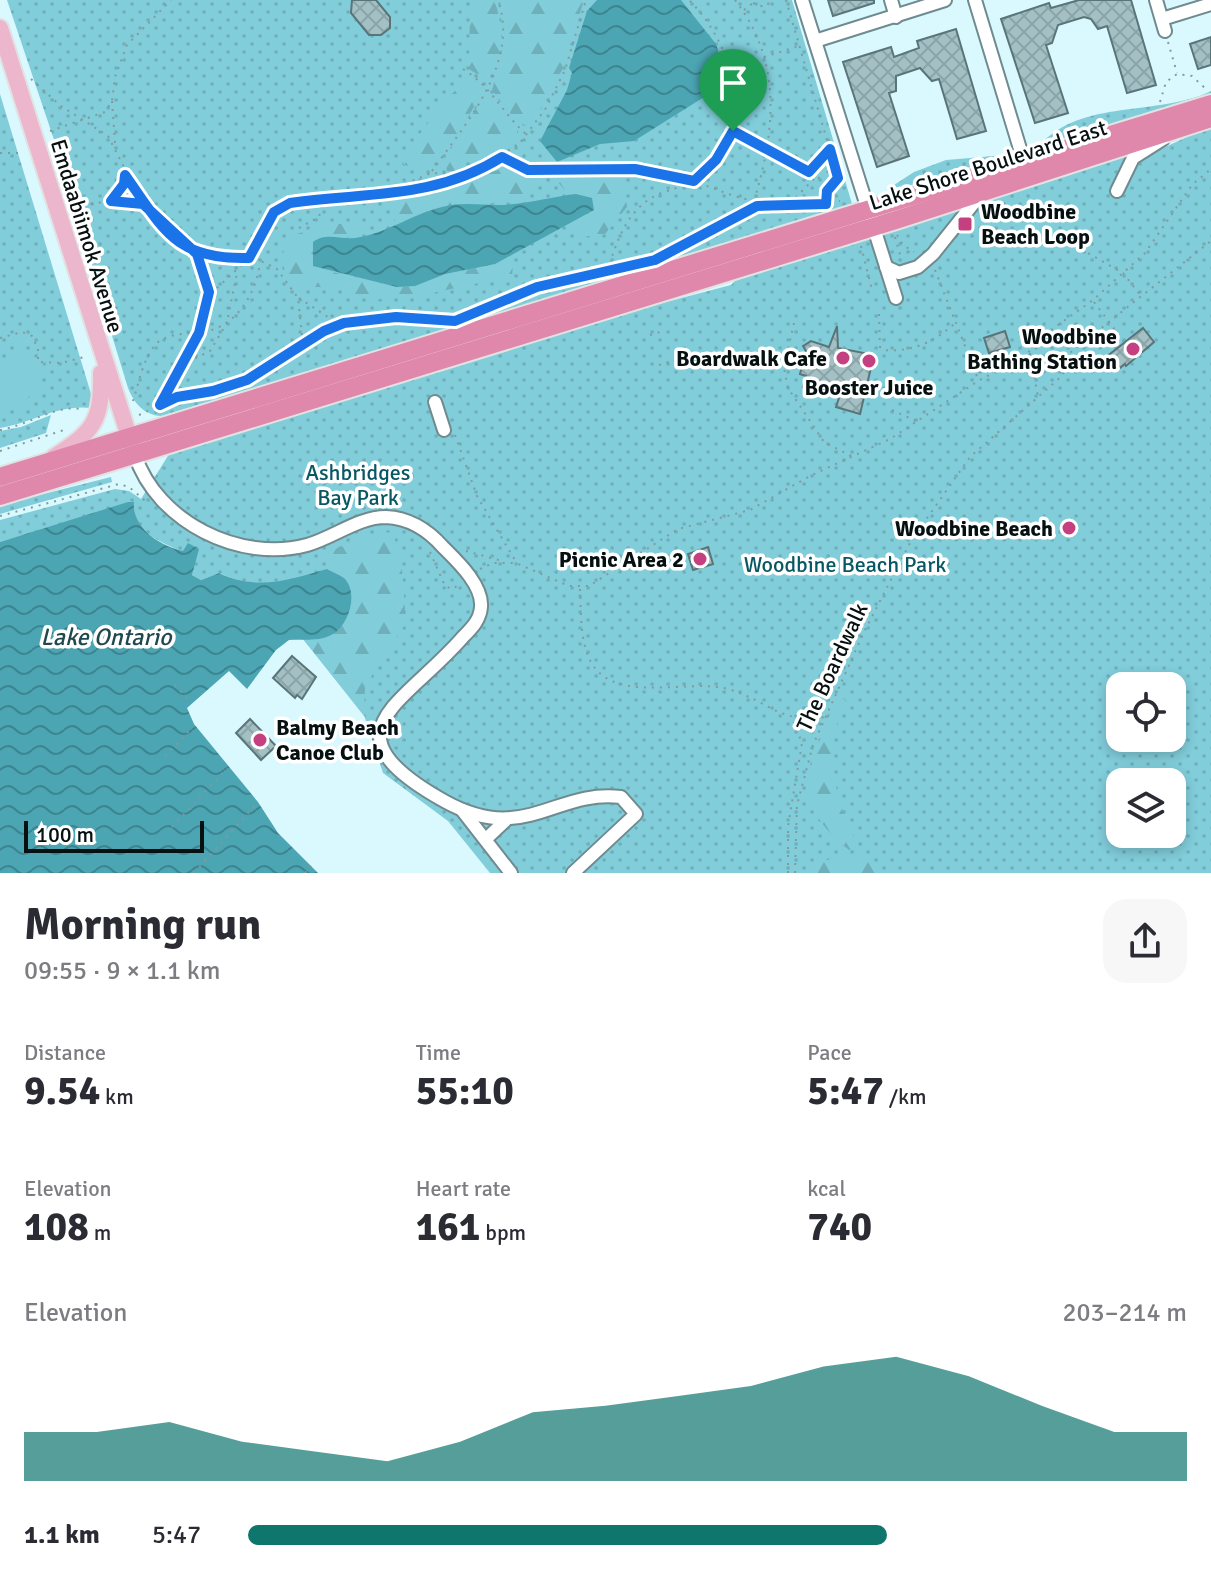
<!DOCTYPE html>
<html lang="en">
<head>
<meta charset="utf-8">
<style>
	body { margin:0; font-family:Signika,sans-serif; background:#f7f7f7; color:#2b2b33; height:100vh; display:flex; flex-direction:column; font-size:30px; white-space:nowrap }
	* { box-sizing:border-box; margin:0 }
	p { font-size:26px; color:#7c7c81 }
	.icon { flex:none; width:44px; height:44px; fill:none; stroke:currentColor; stroke-width:2; stroke-linecap:round; stroke-linejoin:round }
	.map { position:relative; height:873px; overflow:hidden }
	.side { display:flex; flex-direction:column; background:#fff; flex:1 }
	.side>* { flex:none }
	.controls { position:absolute; left:1106px; top:672px; display:grid; gap:16px }
	.controls a { display:grid; place-items:center; width:80px; height:80px; border-radius:16px; background:#fff; box-shadow:0 4px 12px #0003; font-size:40px }
	.scale { position:absolute; left:24px; bottom:20px; width:180px; box-sizing:border-box; padding-left:8px; border:4px solid #061011; border-top:0; font-size:22px; line-height:28px; white-space:nowrap; color:#061011; -webkit-text-stroke:6px #fff; paint-order:stroke }
	.pin { position:absolute; display:grid; place-items:center; width:68px; height:68px; color:#fff; margin:-82px -34px; border-radius:50% 50% 50% 0; rotate:-45deg; box-shadow:0 0 8px #0007 }
	.pin .icon { rotate:45deg }
	.round { display:grid; place-items:center; flex:none; width:84px; height:84px; border-radius:24px; background:#f7f7f7 }
	.head { display:flex; align-items:center; justify-content:space-between; height:136px; padding:0 24px }
	h1 { font-size:44px; font-weight:800; line-height:60px }
	.figures { display:grid; grid-template-columns:repeat(3,1fr); gap:12px; height:136px; padding:8px 24px }
	.figures div { display:grid; align-content:center }
	.figures b { font-size:40px; font-weight:800 }
	.figures small { font-size:22px; font-weight:400 }
	.figures p { font-size:22px }
	.chart { height:224px; padding:16px 24px }
	.chart p { display:flex; justify-content:space-between }
	.chart svg { width:100%; height:144px; margin-top:8px; fill:#0f766e; opacity:.7 }
	ul { padding:0 24px; list-style:none; font-size:26px }
	li { display:grid; grid-template-columns:128px 96px 1fr; align-items:center; height:60px }
	li i { height:20px; border-radius:10px; background:#0f766e }
	.map>svg:first-child { display:block }
</style>
</head>
<body>
<div class="map">
<svg width="1211" height="873" viewBox="0 0 1211 873">
	<defs>
		<pattern id="grass-dots" width="8" height="8" patternUnits="userSpaceOnUse" patternTransform="scale(2)"><rect width="8" height="8" fill="#81cdda"/><path d="M2 2h.1M6 6h.1" fill="none" stroke="#6eafba" stroke-width="1.8" stroke-linecap="round"/></pattern>
		<pattern id="forest-firs" width="22" height="20" patternUnits="userSpaceOnUse" patternTransform="scale(2)"><rect width="22" height="20" fill="#81cdda"/><path d="M5 1l3.5 6h-7zM16 11l3.5 6h-7z" fill="#6eafba"/></pattern>
		<pattern id="water-waves" width="16" height="10" patternUnits="userSpaceOnUse" patternTransform="scale(2)"><rect width="16" height="10" fill="#4ba5b3"/><path d="M0 5q4-4 8 0t8 0" fill="none" stroke="#3c8590"/></pattern>
		<pattern id="building-cross-hatch" width="8" height="8" patternUnits="userSpaceOnUse" patternTransform="scale(2)"><rect width="8" height="8" fill="#a3c0c5"/><path d="M0 0l8 8M0 8l8-8" fill="none" stroke="#8ba4a8"/></pattern>
	</defs>
	<rect width="100%" height="100%" fill="#daf9fe"/>
	<!-- grass -->
	<g fill="url(#grass-dots)" fill-rule="evenodd">
		<path d="M7,0H792L852,204L404,345L161,416C144,415 134,403 128,388L98,290L80,217Z"/>
		<path d="M1211,91V95L1039,146C1081,98 1158,117 1211,91Z"/>
		<path d="M0,94L92,397L91,408C58,404 32,423 0,428Z"/>
		<path d="M1211,126V873H490L448,821L383,773L364,715L303,639L294,579C266,585 245,585 219,573L201,580L192,575L195,557C171,546 132,536 134,503L0,542V520L115,489L129,491L141,499L171,451L525,339L731,285L743,273L1129,151L1139,159ZM1120,686H1172V738H1120ZM1120,782H1172V834H1120Z"/>
		<polygon points="1006,155 1001,160 892,191 891,187 914,172 946,160"/>
		<polygon points="51,415 46,433 0,448 0,431 21,427"/>
		<polygon points="111,477 112,482 0,514 0,505"/>
	</g>
	<!-- forest -->
	<g fill="url(#forest-firs)">
		<path d="M470,0H494C503,22 507,64 485,79L469,69Z"/>
		<polygon points="500,0 584,0 562,70 531,127 517,122 492,90 504,48"/>
		<path d="M467,76L484,86C469,118 449,156 416,169L403,164L423,129Z"/>
		<polygon points="483,97 490,97 517,130 517,138 484,162 470,159 455,171 447,171 444,160"/>
		<polygon points="501,169 541,173 537,186 528,192 526,201 441,207 396,226 392,206 396,196 439,188 443,190"/>
		<polygon points="550,173 612,177 625,186 627,207 605,234 582,237 562,224 593,210 576,194 569,195"/>
		<path d="M364,222L355,238L339,236L319,269L397,287L415,286L445,274L495,264L514,252L512,276L413,297L368,300L341,288L293,286C282,270 278,252 291,236L325,225Z"/>
		<polygon points="392,532 401,556 406,623 365,686 364,716 303,639 313,641 345,579 327,569 330,551 374,534"/>
		<path d="M846,698C824,748 832,799 859,846L849,850C785,798 810,768 835,702Z"/>
		<polygon points="868,855 876,873 808,873 825,860"/>
	</g>
	<!-- pitch -->
	<polygon fill="#81cdda" points="21,334 27,355 44,360 38,390 26,399 23,408 0,412 0,363 16,356 11,337"/>
	<!-- water -->
	<g fill="url(#water-waves)">
		<polygon points="597,0 681,0 716,44 728,82 634,141 600,144 557,162 540,141 567,90 572,73 569,68 587,11"/>
		<path d="M576,194L592,198L594,210L495,264L445,274L415,286L397,287L313,266V242C327,232 339,240 355,238C386,234 412,214 442,207C461,202 478,205 497,205C523,205 551,197 576,194Z"/>
		<path d="M128,502H134C132,528 160,546 183,551L188,543L199,549L192,575L201,580L219,573C257,591 289,580 327,569C332,572 340,575 344,578C359,593 349,624 333,634C319,642 304,639 289,640L276,650L247,689L229,671L187,708L194,724L258,802L278,833L318,873H0V542Z"/>
	</g>
	<!-- building -->
	<g fill="url(#building-cross-hatch)" stroke="#597579" stroke-width="2">
		<polygon points="352,0 376,0 390,17 390,28 381,35 369,35 351,13"/>
		<polygon points="828,0 874,0 874,3 833,16"/>
		<polygon points="1079,0 1131,0 1156,85 1127,93 1107,26 1098,29 1091,19 1084,17 1058,25 1052,43 1046,45 1068,113 1035,123 1001,19 1049,3 1051,8"/>
		<polygon points="956,29 986,131 957,139 939,79 932,81 920,68 896,76 896,91 889,93 909,156 877,167 843,62 891,47 894,57 919,48 917,41"/>
		<polygon points="1211,37 1211,65 1198,69 1190,44"/>
		<polygon points="837,326 838,348 874,355 860,414 836,407 839,398 803,387 806,376 800,374 806,351 803,346 811,341 829,347"/>
		<polygon points="1143,328 1154,342 1126,366 1125,364 1116,371 1105,358"/>
		<polygon points="1005,331 1010,347 989,353 984,338"/>
		<polygon points="708,547 713,564 693,570 688,554"/>
		<polygon points="292,656 316,677 302,699 297,695 295,698 273,678"/>
		<polygon points="250,719 276,746 261,760 236,733"/>
	</g>
	<g fill="none" stroke-linecap="round" stroke-linejoin="round">
		<defs>
			<g id="minor">
				<polyline points="802,0 896,298"/>
				<polyline points="891,0 896,17"/>
				<polyline points="975,0 1024,162"/>
				<polyline points="1156,0 1165,31"/>
				<polyline points="1162,19 1211,4"/>
				<polyline points="815,41 945,0"/>
				<polyline points="1117,191 1133,158 1163,139"/>
				<polyline points="886,267 899,273 918,267 933,254 981,194"/>
				<polyline points="435,402 444,430"/>
				<path d="M135,455C157,522 240,563 307,545C333,538 358,517 386,517C409,518 428,530 443,547C457,561 483,585 481,607C480,620 472,628 463,637C402,707 320,732 446,802C525,845 555,789 621,797L636,814L573,873"/>
				<polyline points="462,810 511,873"/>
				<polyline points="486,839 507,819"/>
			</g>
			<g id="major">
				<polyline points="0,28 132,446"/>
				<path d="M54,457C94,431 102,421 101,373"/>
			</g>
			<g id="highway">
				<polyline points="0,477 1211,104"/>
				<polyline points="0,496 896,220 1211,118"/>
			</g>
		</defs>
		<!-- minor casing -->
		<use href="#minor" stroke="#6f8b8f" stroke-width="16"/>
		<!-- major casing -->
		<use href="#major" stroke="#e1e2e2" stroke-width="20"/>
		<!-- highway casing -->
		<use href="#highway" stroke="#e1e2e2" stroke-width="22"/>
		<!-- path -->
		<g stroke="#839a9d" stroke-width="2" stroke-dasharray="2 6" stroke-linecap="butt">
			<path d="M735,0C783,62 775,131 754,201"/>
			<polyline points="786,0 838,178"/>
			<polyline points="753,3 764,7 773,0"/>
			<polyline points="744,10 753,3 751,0"/>
			<polyline points="1168,42 1177,73"/>
			<polyline points="764,57 799,46"/>
			<path d="M463,69C493,88 501,112 527,135"/>
			<polyline points="31,79 61,106 108,136 143,204 197,254 255,258 277,269 298,298 303,344"/>
			<polyline points="112,101 115,143"/>
			<polyline points="1160,102 1166,82 1177,74 1192,76 1207,90"/>
			<polyline points="50,131 105,112 112,101 115,77 127,45 171,0"/>
			<polyline points="734,131 830,184"/>
			<polyline points="0,153 20,153"/>
			<path d="M503,158C550,184 609,165 660,172C693,177 722,195 754,201"/>
			<path d="M432,171C466,123 520,63 498,0"/>
			<polyline points="810,171 830,149"/>
			<polyline points="380,195 426,190 467,176"/>
			<polyline points="112,201 141,204"/>
			<polyline points="790,203 816,177"/>
			<polyline points="826,203 833,180 845,180"/>
			<polyline points="75,206 111,201 125,176"/>
			<polyline points="299,228 319,217 323,201"/>
			<polyline points="897,235 903,245 914,252"/>
			<polyline points="895,237 901,258"/>
			<polyline points="1070,238 1079,248 1123,273 1141,296"/>
			<polyline points="861,246 872,290"/>
			<polyline points="668,255 741,212 757,206 840,201"/>
			<polyline points="935,270 978,379"/>
			<path d="M608,271C616,240 630,204 662,193C678,187 694,183 706,171C756,122 733,44 689,0"/>
			<polyline points="299,298 337,323"/>
			<polyline points="209,302 217,288 249,258 269,219 281,207 378,195 431,173 469,175 520,143 546,108 565,70 586,0"/>
			<polyline points="1094,302 1127,346"/>
			<polyline points="486,310 537,287 616,270"/>
			<path d="M879,314L880,347L884,350C911,352 933,343 954,324"/>
			<polyline points="228,317 237,273"/>
			<polyline points="794,323 784,368 788,388 824,442 851,456"/>
			<polyline points="650,335 660,332"/>
			<polyline points="0,338 22,332 32,336 38,349 38,362 61,363 84,357"/>
			<polyline points="1030,353 1038,397"/>
			<polyline points="188,362 210,351 227,323"/>
			<polyline points="659,365 671,361"/>
			<path d="M133,401C139,383 143,357 157,343C169,333 185,334 199,333C236,328 256,295 260,262"/>
			<polyline points="161,404 186,362 209,302 197,256"/>
			<polyline points="892,410 916,421"/>
			<polyline points="139,415 177,397 213,391 247,380 324,331 344,323 396,317 453,321"/>
			<path d="M0,430C27,426 59,402 84,410"/>
			<polyline points="455,435 477,496 516,562"/>
			<polyline points="0,451 67,429"/>
			<polyline points="0,516 119,484 129,487 149,504"/>
			<polyline points="466,551 502,561"/>
			<polyline points="430,552 445,586 452,589 459,585"/>
			<polyline points="480,569 493,563 516,563 569,586 589,586 678,529 750,510 810,476 890,439 978,381 1025,356 1044,335 1093,300 1145,253 1192,185 1211,169"/>
			<path d="M580,589C581,608 580,630 586,650C603,710 685,677 728,689C769,701 779,724 825,717"/>
			<polyline points="175,685 191,703"/>
			<polyline points="165,756 193,727"/>
			<polyline points="172,827 227,768"/>
			<polyline points="194,873 258,802"/>
			<polyline points="305,873 311,866"/>
			<polyline points="788,873 788,826 802,743 793,720"/>
			<polyline points="795,873 797,805 813,745 864,632 911,541 970,457 1063,375 1066,356 1211,241"/>
		</g>
		<!-- minor -->
		<use href="#minor" stroke="#fff" stroke-width="12"/>
		<!-- major -->
		<use href="#major" stroke="#ecb7cd" stroke-width="16"/>
		<!-- highway -->
		<use href="#highway" stroke="#e087ac" stroke-width="18"/>
	</g>
	<g fill="none" stroke-linecap="round" stroke-linejoin="round">
		<defs>
			<path id="route" d="M733,131L716,160L694,181L635,169L528,170L502,157C433,200 366,192 290,203L274,212L249,258C175,260 164,230 125,175L124,184L111,201L143,204L197,254L209,292L199,333L160,405L177,397L213,391L247,380L324,331L344,323L396,317L455,321L537,287L655,260L757,206L826,204L827,191L838,178L830,149L809,172L733,131"/>
		</defs>
		<!-- route casing -->
		<use href="#route" stroke="#fff" stroke-width="16"/>
		<!-- route -->
		<use href="#route" stroke="#1a73e8" stroke-width="10"/>
	</g>
	<!-- markers -->
	<g fill="#c54081" stroke="#fff" stroke-width="3">
		<rect x="957" y="216" width="16" height="16" rx="4"/>
		<circle cx="1133" cy="349" r="8"/>
		<circle cx="843" cy="358" r="8"/>
		<circle cx="869" cy="361" r="8"/>
		<circle cx="1069" cy="528" r="8"/>
		<circle cx="700" cy="559" r="8"/>
		<circle cx="260" cy="740" r="8"/>
	</g>
	<g text-anchor="middle" dominant-baseline="central" stroke-width="7" stroke-linejoin="round" paint-order="stroke">
		<!-- street labels -->
		<g font-size="22" fill="#061011" stroke="#fff">
			<text transform="translate(988 165) rotate(-18)">Lake Shore Boulevard East</text>
			<text transform="translate(87 236) rotate(73)">Emdaabiimok Avenue</text>
			<text transform="translate(832 667) rotate(-65)">The Boardwalk</text>
		</g>
		<!-- poi labels -->
		<g font-size="22" font-weight="bold" fill="#061011" stroke="#fff" text-anchor="end">
			<text x="981" y="211" text-anchor="start">Woodbine<tspan x="981" dy="25">Beach Loop</tspan></text>
			<text x="1117" y="336">Woodbine<tspan x="1117" dy="25">Bathing Station</tspan></text>
			<text x="827" y="358">Boardwalk Cafe</text>
			<text x="869" y="387" text-anchor="middle">Booster Juice</text>
			<text x="1053" y="528">Woodbine Beach</text>
			<text x="684" y="559">Picnic Area 2</text>
			<text x="276" y="727" text-anchor="start">Balmy Beach<tspan x="276" dy="25">Canoe Club</tspan></text>
		</g>
		<!-- park labels -->
		<g font-size="22" fill="#085863" stroke="#fff">
			<text x="358" y="472">Ashbridges<tspan x="358" dy="25">Bay Park</tspan></text>
			<text x="845" y="564">Woodbine Beach Park</text>
		</g>
		<!-- water labels -->
		<g font-size="24" font-style="italic" fill="#1f484f" stroke="#fff">
			<text x="106" y="637">Lake Ontario</text>
		</g>
	</g>
</svg>
<div class="controls">
<a><svg class="icon" aria-label="locate" viewBox="0 0 24 24"><circle cx="12" cy="12" r="6"/><path d="M12 2v4M12 18v4M2 12h4M18 12h4"/></svg></a>
<a><svg class="icon" aria-label="layers" viewBox="0 0 24 24"><path d="M12 4l9 5-9 5-9-5zM3 14l9 5 9-5"/></svg></a>
</div>
<div class="scale">100 m</div>
<div class="pin" style="left:733px;top:131px;background:#1e9e55"><svg class="icon" aria-label="arrive" viewBox="0 0 24 24"><path d="M6 21V4h12l-3 4 3 4H6"/></svg></div>
</div>
<section class="side">
<div class="head"><div><h1>Morning run</h1><p>09:55 · 9 × 1.1 km</p></div><a class="round"><svg class="icon" aria-label="share" viewBox="0 0 24 24"><path d="M12 15V3M7 8l5-5 5 5M5 13v7h14v-7"/></svg></a></div>
<div class="figures">
<div><p>Distance</p><b>9.54<small> km</small></b></div>
<div><p>Time</p><b>55:10</b></div>
<div><p>Pace</p><b>5:47<small> /km</small></b></div>
</div>
<div class="figures">
<div><p>Elevation</p><b>108<small> m</small></b></div>
<div><p>Heart rate</p><b>161<small> bpm</small></b></div>
<div><p>kcal</p><b>740</b></div>
</div>
<div class="chart"><p><span>Elevation</span>203–214 m</p>
<svg viewBox="0 0 160 44" preserveAspectRatio="none"><path d="M0 44V29L10 29L20 26L30 32L40 35L50 38L60 32L70 23L80 21L90 18L100 15L110 9L120 6L130 12L140 21L150 29L160 29V44z"/></svg>
</div>
<ul>
<li><b>1.1 km</b>5:47<i style="width:68%"></i></li>
</ul>
</section>
</body>
</html>
